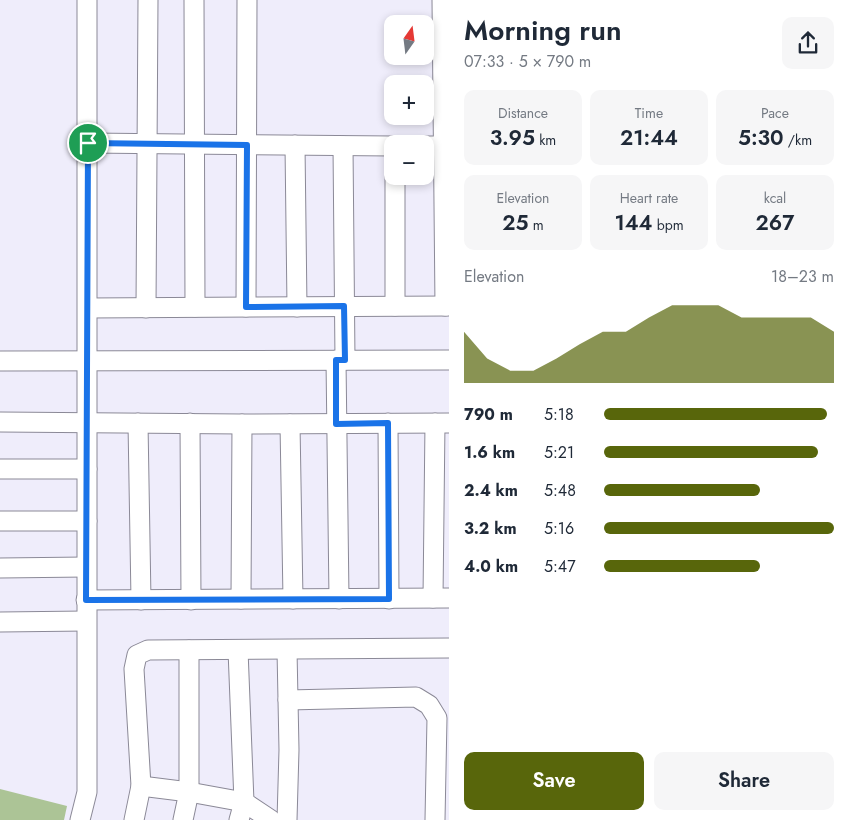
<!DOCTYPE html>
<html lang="en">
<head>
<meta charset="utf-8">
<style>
	body { margin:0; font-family:Jost,sans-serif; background:#f6f6f7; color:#1f2937; height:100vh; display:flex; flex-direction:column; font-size:19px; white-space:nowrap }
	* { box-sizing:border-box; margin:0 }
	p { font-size:16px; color:#747a83 }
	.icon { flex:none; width:28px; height:28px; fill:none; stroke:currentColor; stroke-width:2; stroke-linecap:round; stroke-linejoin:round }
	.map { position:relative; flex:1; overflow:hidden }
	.details { display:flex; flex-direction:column; background:#fff; width:400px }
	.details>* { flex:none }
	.needle { width:32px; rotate:14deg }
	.buttons { position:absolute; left:384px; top:15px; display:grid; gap:10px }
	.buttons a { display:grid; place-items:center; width:50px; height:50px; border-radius:10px; background:#fff; box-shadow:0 2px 8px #0003; font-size:25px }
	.pin { position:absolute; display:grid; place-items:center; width:42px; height:42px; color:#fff; margin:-21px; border:2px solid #fff; border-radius:50%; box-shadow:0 1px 5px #0007 }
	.round { display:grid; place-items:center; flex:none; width:52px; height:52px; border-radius:10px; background:#f6f6f7 }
	.head { display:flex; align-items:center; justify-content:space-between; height:85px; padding:0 15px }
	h1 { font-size:28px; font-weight:600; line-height:38px }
	.metrics { display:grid; grid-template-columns:repeat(3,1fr); gap:8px; height:85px; padding:5px 15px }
	.metrics div { display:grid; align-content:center; border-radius:10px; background:#f6f6f7; text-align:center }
	.metrics b { font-size:21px; font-weight:600 }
	.metrics small { font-size:14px; font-weight:400 }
	.metrics p { font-size:14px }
	.chart { height:140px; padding:10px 15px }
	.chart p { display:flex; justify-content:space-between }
	.chart svg { width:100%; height:90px; margin-top:5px; fill:#58660b; opacity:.7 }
	.primary-button { display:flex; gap:10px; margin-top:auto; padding:10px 15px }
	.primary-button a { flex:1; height:58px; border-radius:10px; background:#58660b; color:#fff; font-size:20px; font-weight:600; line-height:58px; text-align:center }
	.primary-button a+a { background:#f6f6f7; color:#1f2937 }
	ul { padding:0 15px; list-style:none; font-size:16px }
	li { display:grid; grid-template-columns:80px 60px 1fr; align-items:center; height:38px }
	li i { height:12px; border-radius:6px; background:#58660b }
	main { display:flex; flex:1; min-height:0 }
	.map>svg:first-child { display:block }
</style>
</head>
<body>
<main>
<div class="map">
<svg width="449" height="820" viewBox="0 0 449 820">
	<rect width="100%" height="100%" fill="#efedfb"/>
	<!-- green -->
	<polygon fill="#acc496" points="0,789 67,806 64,820 0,820"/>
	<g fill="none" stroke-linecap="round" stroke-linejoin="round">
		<defs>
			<g id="minor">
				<polyline points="194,0 195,307"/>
				<polyline points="442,0 445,306"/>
				<polyline points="88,143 392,146"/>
				<polyline points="295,145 297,307"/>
				<polyline points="343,146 345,360"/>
				<polyline points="425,146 449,146"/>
				<polyline points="395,176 395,306"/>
				<polyline points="246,307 247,0"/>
				<polyline points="88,308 449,306"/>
				<polyline points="146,308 148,0"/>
				<polyline points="336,360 339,599"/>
				<polyline points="0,361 449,360"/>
				<polyline points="0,422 242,424 449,423"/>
				<polyline points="138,423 141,600"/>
				<polyline points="190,423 191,600"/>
				<polyline points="388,423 389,599"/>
				<polyline points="290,424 293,599"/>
				<polyline points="0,469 87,469"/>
				<polyline points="0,521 87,521"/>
				<polyline points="0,568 86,567"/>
				<polyline points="433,598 435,423"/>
				<polyline points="241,599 242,424"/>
				<polyline points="86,600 449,598"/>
				<polyline points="0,622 86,621"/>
				<polyline points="238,650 244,802 239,820"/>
				<polyline points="287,650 289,750 287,820"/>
				<polyline points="288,700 416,697 429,705 437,718 435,820"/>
				<polyline points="141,786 189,792 244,802 271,820"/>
				<polyline points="80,820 87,792 87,0"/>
				<polyline points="134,820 141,786 134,669 137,655 148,650 449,648"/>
				<polyline points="183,820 189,792 189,650"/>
			</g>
		</defs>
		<!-- minor casing -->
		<use href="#minor" stroke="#8b8997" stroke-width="21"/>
		<!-- minor -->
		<use href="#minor" stroke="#fff" stroke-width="19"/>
	</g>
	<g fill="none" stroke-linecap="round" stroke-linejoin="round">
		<defs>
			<polygon id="route" points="88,143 247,145 246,307 344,306 345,360 336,360 336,424 388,423 389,599 86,600"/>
		</defs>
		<!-- route casing -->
		<use href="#route" stroke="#fff" stroke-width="10"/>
		<!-- route -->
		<use href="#route" stroke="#1a73e8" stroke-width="6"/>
	</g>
</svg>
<div class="buttons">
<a><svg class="needle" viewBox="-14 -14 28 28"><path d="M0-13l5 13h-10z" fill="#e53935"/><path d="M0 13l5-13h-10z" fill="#747a83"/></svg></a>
<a>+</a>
<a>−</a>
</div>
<div class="pin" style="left:88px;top:143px;background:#1e9e55"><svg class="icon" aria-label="arrive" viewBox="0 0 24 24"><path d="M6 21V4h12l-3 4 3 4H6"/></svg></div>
</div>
<section class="details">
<div class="head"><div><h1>Morning run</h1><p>07:33 · 5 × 790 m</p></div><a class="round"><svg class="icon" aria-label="share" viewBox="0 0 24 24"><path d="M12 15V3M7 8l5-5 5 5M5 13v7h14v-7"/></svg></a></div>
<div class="metrics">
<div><p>Distance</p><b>3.95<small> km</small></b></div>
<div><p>Time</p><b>21:44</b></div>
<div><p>Pace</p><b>5:30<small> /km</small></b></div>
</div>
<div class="metrics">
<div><p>Elevation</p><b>25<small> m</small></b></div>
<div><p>Heart rate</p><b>144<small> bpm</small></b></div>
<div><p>kcal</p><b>267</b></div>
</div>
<div class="chart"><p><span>Elevation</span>18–23 m</p>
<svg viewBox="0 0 160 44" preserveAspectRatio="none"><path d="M0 44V19L10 32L20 38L30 38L40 32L50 25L60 19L70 19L80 12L90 6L100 6L110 6L120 12L130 12L140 12L150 12L160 19V44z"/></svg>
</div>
<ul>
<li><b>790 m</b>5:18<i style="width:97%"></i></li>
<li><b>1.6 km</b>5:21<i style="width:93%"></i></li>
<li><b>2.4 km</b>5:48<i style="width:68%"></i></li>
<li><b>3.2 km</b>5:16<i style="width:100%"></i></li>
<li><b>4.0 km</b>5:47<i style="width:68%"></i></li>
</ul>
<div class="primary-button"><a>Save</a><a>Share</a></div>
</section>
</main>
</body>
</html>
